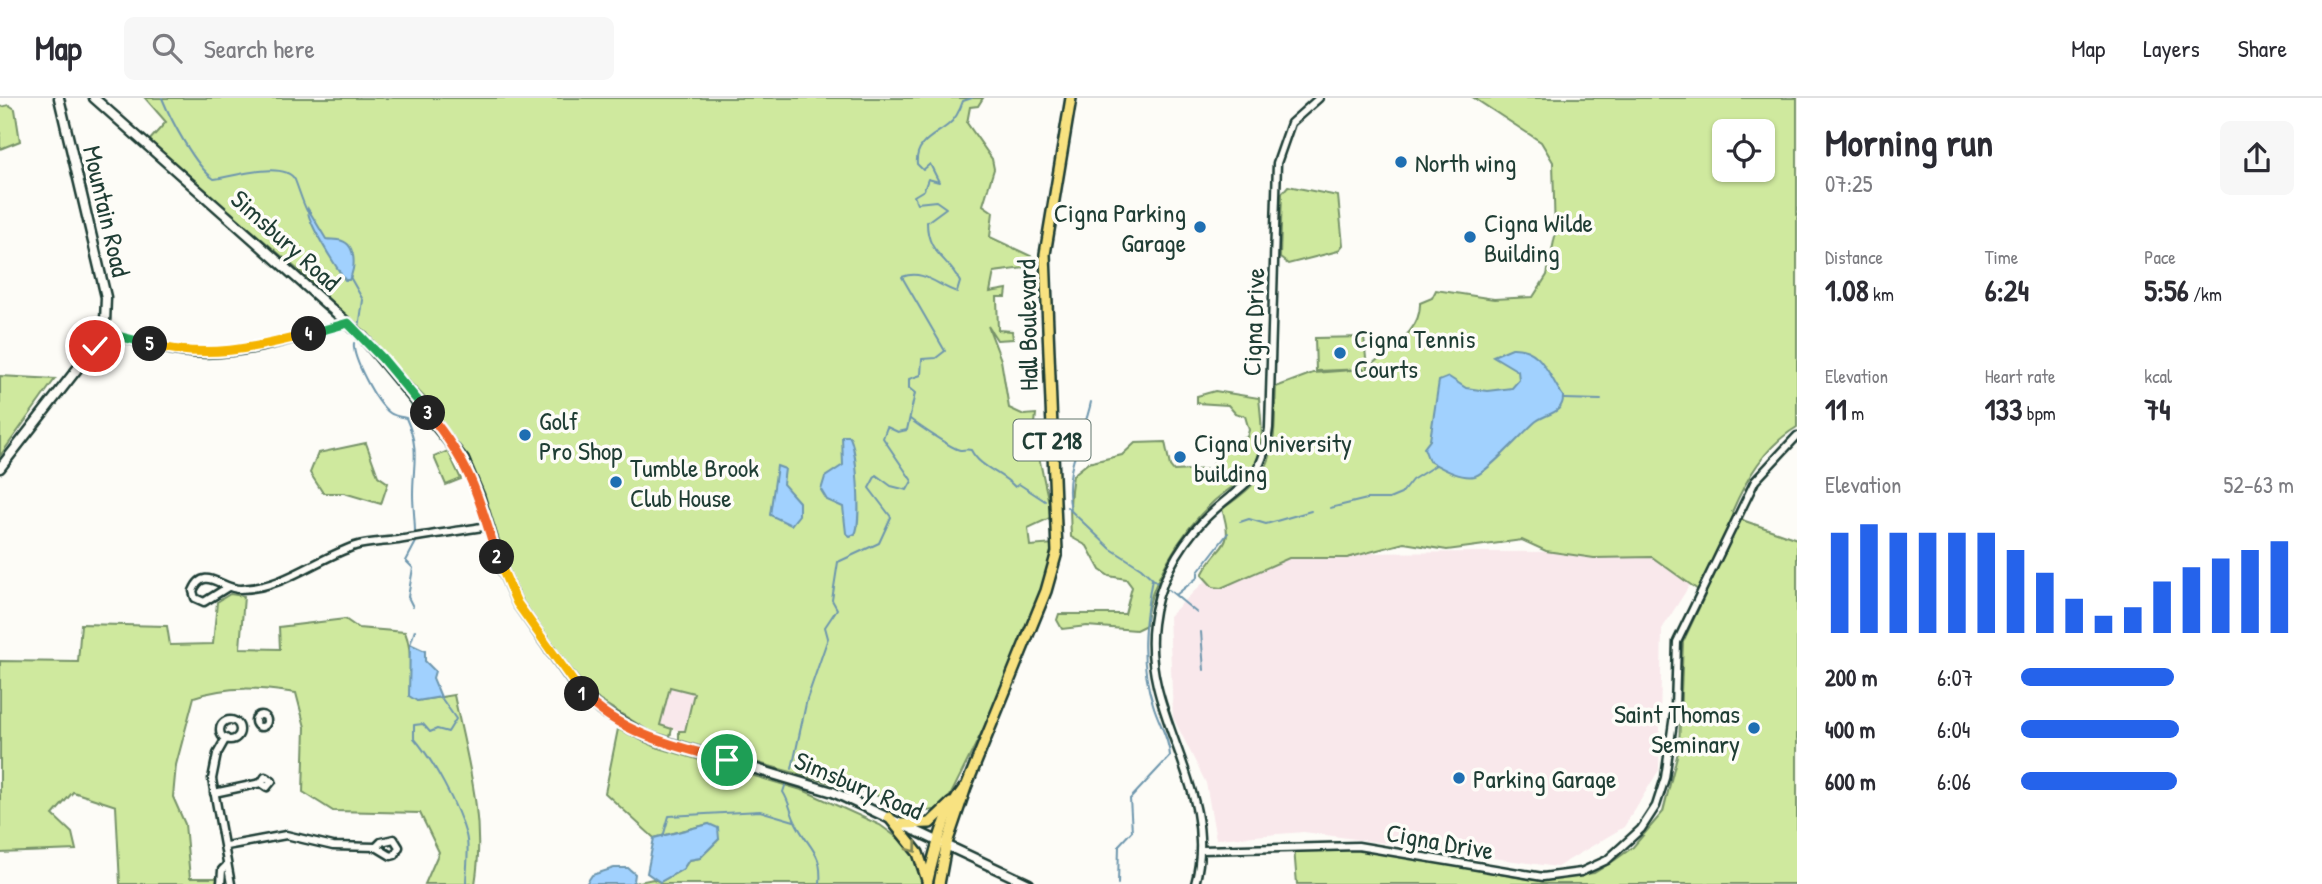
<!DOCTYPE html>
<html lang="en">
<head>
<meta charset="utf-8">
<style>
	body { margin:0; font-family:"Patrick Hand",sans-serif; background:#f7f7f7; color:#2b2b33; height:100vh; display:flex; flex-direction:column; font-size:26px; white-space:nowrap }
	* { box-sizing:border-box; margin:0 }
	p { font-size:23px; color:#7c7c81 }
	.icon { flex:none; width:38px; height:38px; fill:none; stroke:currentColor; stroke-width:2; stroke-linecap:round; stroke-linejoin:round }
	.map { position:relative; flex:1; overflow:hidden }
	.side { display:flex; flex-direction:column; background:#fff; width:525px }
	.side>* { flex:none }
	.tools { position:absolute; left:1712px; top:21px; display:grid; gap:14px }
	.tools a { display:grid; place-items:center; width:63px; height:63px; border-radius:10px; background:#fff; box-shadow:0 2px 5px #0004; font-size:35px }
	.pin { position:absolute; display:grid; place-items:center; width:60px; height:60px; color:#fff; margin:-30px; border:4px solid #fff; border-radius:50%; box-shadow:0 2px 7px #0007 }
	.km { position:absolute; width:35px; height:35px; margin:-18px; border-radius:50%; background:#222; color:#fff; font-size:19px; line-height:35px; text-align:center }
	.round { display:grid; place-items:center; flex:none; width:74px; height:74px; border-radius:10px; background:#f7f7f7 }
	.headline { display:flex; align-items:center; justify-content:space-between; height:119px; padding:0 28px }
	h1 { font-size:38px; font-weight:700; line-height:52px }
	.figures { display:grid; grid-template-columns:repeat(3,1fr); gap:10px; height:119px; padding:7px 28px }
	.figures div { display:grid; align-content:center }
	.figures b { font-size:30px; font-weight:700 }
	.figures small { font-size:19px; font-weight:400 }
	.figures p { font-size:19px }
	.chart { height:196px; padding:14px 28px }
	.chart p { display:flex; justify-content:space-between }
	.chart svg { width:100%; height:126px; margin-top:7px; stroke:#2563eb; stroke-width:6 }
	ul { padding:0 28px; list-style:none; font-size:23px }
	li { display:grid; grid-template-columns:112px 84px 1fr; align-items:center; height:52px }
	li i { height:18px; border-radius:9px; background:#2563eb }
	header { display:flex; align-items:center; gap:42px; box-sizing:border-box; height:98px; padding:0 35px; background:#fff; border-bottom:2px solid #e1e1e2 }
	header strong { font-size:33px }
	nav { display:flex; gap:38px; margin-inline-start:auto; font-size:24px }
	.search { width:490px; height:63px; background:#f7f7f7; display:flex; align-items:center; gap:18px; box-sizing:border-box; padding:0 24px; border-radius:10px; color:#7c7c81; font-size:26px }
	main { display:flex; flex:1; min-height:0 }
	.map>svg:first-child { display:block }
</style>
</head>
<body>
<header>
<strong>Map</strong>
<div class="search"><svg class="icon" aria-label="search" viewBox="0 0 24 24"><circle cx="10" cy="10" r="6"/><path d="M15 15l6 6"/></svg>Search here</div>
<nav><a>Map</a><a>Layers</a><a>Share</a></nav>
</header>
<main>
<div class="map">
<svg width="1797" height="786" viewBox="0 0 1797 786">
	<rect width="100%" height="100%" fill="#fdfcf7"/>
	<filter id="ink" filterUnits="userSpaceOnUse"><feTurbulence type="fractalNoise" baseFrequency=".0143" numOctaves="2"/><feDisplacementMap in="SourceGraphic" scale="14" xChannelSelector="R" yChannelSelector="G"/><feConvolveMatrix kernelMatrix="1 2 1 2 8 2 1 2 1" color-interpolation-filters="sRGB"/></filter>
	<g filter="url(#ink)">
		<!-- built -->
		<g fill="#f9e8eb">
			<polygon points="1308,442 1344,455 1650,453 1691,485 1662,531 1659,672 1624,729 1557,769 1304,734 1216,741 1206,685 1173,619 1169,518 1205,483"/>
			<polygon points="670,589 694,595 685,634 660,628"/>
		</g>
		<!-- green -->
		<g fill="#cfe99e" stroke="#779369" stroke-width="2" fill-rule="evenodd">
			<path d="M145,0H983L978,8L970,9L967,25L992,61L994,71L983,107L993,114L990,139L1039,162L1040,168L994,174L990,194L1007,191L1006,199H997L998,232L1012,233L1013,241L997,242L988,228L1001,262L1009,310L1024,317L1036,316L1034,336L1052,419L1028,430L1030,448L1054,446C1038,527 983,632 946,706C923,720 911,712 889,701L679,643V633H685L694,595L670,589L660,627L672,631L670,639L649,633L599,602L585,589L524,509L509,481L470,365L426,301L311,183L148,44L166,24Z"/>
			<path d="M1474,0H1797V329C1765,348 1746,381 1732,414L1745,423L1797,441V786H1297L1294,750L1364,752L1534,782L1594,775L1615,762L1633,749L1663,714L1679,650L1683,544L1705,497L1652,459L1594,460L1546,453L1522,442L1447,452L1404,445L1347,460H1289L1221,490L1213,489L1202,477C1220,442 1235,453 1222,411C1280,372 1273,354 1276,289L1313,275L1365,271L1316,273L1315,240L1364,239L1367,271C1386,251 1421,237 1420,205L1432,200L1436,192L1494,201L1533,199L1547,177L1555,138L1553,64L1541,44ZM1724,33H1762V72H1724Z"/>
			<polygon points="9,7 15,11 20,43 0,51 0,9"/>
			<polygon points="1288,88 1338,98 1343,147 1338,153 1288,166 1280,160 1282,95"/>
			<polygon points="0,278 55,281 0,358"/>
			<path d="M1215,293L1259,300C1261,320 1265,346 1256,365C1247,383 1226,391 1212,405C1183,432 1147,488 1146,527L1136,532L1087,528L1062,531L1057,522L1059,516H1125L1132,489L1126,481L1109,478L1100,472L1087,448L1071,439C1070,414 1069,401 1073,377L1088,365L1122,357L1135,345L1165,344L1170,368L1174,373L1210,371L1214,365L1216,352L1247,339L1249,332L1245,318L1235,315L1228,307L1197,305V298Z"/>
			<polygon points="366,345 378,378 388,385 381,406 344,395 323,395 310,375 318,355"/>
			<polygon points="448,353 461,381 446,387 434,359"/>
			<path d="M230,496L244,498L240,550L280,551L279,529L345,521L358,530L405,534C415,558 404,577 417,603L454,597C467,659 486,722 475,786H425L439,754L420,715L333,713L303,694L305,629L296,595C261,590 229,587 194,599L176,667L173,699L185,726L190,780H217L216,786H120L116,708L73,694L53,717L72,735L76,752L0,755V563L78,564L81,526L167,528L170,547L213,546L217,504Z"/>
			<polygon points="618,631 656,649 805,693 880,727 910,749 921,774 922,786 630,786 653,781 660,784 683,771 689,762 700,760 719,741 709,726 654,740 605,695"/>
		</g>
		<!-- water -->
		<g fill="#a1d1fe" stroke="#6d96ad" stroke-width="2">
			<path d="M308,111L326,141C330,142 334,141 338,142C357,144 356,171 349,182H345C336,168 306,124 308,111Z"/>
			<path d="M1512,250C1542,249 1548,277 1563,298C1564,317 1544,315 1534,325C1522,336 1487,375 1475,378C1460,381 1442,370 1429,363L1424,350L1430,342L1439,283L1449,279L1466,290L1487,293L1512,290L1519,282L1518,273L1493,258Z"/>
			<path d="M842,338H849C857,348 862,425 855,436L850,438L846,435L843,409L827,402L821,392L825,379L843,367Z"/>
			<polygon points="777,368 785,371 783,386 799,404 799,417 791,427 770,417"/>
			<polygon points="410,546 425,553 425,563 435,573 433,580 441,599 417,603 409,598"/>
			<polygon points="709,726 718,730 719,741 700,760 689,762 683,771 660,784 647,775 654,740"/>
			<polygon points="614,770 628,770 635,776 634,783 630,786 586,786 592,777"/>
		</g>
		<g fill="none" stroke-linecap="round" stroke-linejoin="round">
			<!-- stream -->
			<g stroke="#6d96ad" stroke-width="2">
				<path d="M162,0C171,22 195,68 214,81C230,79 285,62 295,82C299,92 302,103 307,113"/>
				<polyline points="350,179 363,202 359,230"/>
				<path d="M354,245C352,259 376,305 390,315C394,318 402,319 406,320C420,351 413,365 413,396C413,409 415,422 415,435"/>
				<polyline points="1564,301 1601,302"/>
				<path d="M910,321C919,328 951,350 960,352C964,352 967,351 971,352C980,370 1001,374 1015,389L1019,386L1045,403"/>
				<polyline points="1067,409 1111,451 1141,470 1157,485"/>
				<polyline points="1330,410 1367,401 1389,401 1401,396 1412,382 1436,367"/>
				<path d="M1071,411C1062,375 1084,338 1091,304"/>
				<polyline points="1240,424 1249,421 1266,426 1311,413"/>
				<polyline points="1169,492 1197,515"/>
				<polyline points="1176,497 1198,479 1198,474 1228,435"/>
				<polyline points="413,509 408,499 413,470 406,463 416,444"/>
				<polyline points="1201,534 1204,572"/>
				<polyline points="410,547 415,532"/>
				<path d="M440,598L456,621L448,634L437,631L430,634L423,626L414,627V640C433,662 458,708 466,737C470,751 466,771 466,786"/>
				<path d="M792,671L807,601L828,540L825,529L837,511L832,502L838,464L879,445L891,419L869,390L876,377L891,388L907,392L912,383L883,340L887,329L898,334L907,332L915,295L909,290V281L921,277L922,261L936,260L945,253L902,179C924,171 936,187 957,194L960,184C948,158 927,157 927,124L946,110L936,103L917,105L914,98L924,92L928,81L939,84L930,66L923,72L917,66C915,44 933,39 948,27C956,21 960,12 963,3L972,0"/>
				<path d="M786,685L783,694C790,705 790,714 796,725C809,751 823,754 820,786"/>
				<polyline points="663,739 669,718 760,713 794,723"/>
				<path d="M1118,786L1119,747L1132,733L1130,701L1170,658C1169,639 1158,624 1153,606C1139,563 1144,524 1152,481"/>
			</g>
			<defs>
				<g id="street">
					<path d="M102,234C128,241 155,250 182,254C237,262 295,240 348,225"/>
					<path d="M228,489L204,504L195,500L193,493C204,466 222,492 241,491C284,490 316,461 355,448C368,444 384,444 398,442C428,437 458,433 488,428"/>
					<circle cx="261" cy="623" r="6"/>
					<circle cx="230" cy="632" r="10"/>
					<polyline points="226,640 217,656 212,681 231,786"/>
					<polyline points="214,695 261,685 265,679 272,683 267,689 261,685"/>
					<polyline points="226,748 286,737 333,748 376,749 391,758 395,757 399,749 394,741 381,744 376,749"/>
					<polyline points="1202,752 1358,748 1543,779 1581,774 1607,762 1641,731 1656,708 1665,680 1675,610 1677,544 1755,383 1797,338"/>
					<polyline points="221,786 222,772 226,768"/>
					<path d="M1195,786C1221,692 1141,618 1153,526C1157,488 1177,450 1204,422C1240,385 1262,388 1269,330L1277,65L1291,25L1319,0"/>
				</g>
				<g id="secondary">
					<polyline points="94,0 361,237 464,362 479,397 502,471 517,505 577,590 600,612 646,638 833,694 1029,786"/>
					<polyline points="0,370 95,248 105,225 106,199 59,0"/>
				</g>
				<g id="primary">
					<polyline points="889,719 918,755 927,782"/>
					<polyline points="902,726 930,725 951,705"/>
					<path d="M927,786C935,753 943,716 964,690"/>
					<polyline points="939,786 946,748 966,689 1046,493 1057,454 1045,156 1071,0"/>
				</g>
			</defs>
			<!-- street casing -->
			<use href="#street" stroke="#1f3d34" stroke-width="11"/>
			<!-- secondary casing -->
			<use href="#secondary" stroke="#1f3d34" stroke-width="13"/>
			<!-- primary casing -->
			<use href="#primary" stroke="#1f3d34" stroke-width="14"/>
			<!-- street -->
			<use href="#street" stroke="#fdfcf7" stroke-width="6"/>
			<!-- secondary -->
			<use href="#secondary" stroke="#fdfcf7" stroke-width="8"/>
			<!-- primary -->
			<use href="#primary" stroke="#f8e281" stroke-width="9"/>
		</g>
		<!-- one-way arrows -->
		<defs><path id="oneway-chevron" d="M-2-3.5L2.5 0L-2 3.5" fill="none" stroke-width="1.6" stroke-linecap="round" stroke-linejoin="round" transform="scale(1.75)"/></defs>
		<use stroke="#818757" href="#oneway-chevron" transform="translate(913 750) rotate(53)"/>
	</g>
	<g fill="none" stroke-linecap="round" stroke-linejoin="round" filter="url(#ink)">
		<defs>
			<path id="split-1" d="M582,596C621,636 675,648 727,662"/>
			<polyline id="split-2" points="497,459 517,505 582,596"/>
			<path id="split-3" d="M428,315C471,368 478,396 497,459"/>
			<polyline id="split-4" points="309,236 348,225 382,260 428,315"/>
			<path id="split-5" d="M150,246C205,262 255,250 309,236"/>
			<polyline id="split-6" points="95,248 102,234 150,246"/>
		</defs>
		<!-- split-1 casing -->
		<use href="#split-1" stroke="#fff" stroke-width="14"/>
		<!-- split-2 casing -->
		<use href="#split-2" stroke="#fff" stroke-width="14"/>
		<!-- split-3 casing -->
		<use href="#split-3" stroke="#fff" stroke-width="14"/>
		<!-- split-4 casing -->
		<use href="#split-4" stroke="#fff" stroke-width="14"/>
		<!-- split-5 casing -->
		<use href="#split-5" stroke="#fff" stroke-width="14"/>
		<!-- split-6 casing -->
		<use href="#split-6" stroke="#fff" stroke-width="14"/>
		<!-- split-1 -->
		<use href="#split-1" stroke="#f0652b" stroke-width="9"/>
		<!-- split-2 -->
		<use href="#split-2" stroke="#f5b400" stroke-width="9"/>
		<!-- split-3 -->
		<use href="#split-3" stroke="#f0652b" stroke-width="9"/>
		<!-- split-4 -->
		<use href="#split-4" stroke="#22a559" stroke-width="9"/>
		<!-- split-5 -->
		<use href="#split-5" stroke="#f5b400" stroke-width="9"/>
		<!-- split-6 -->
		<use href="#split-6" stroke="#22a559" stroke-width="9"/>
	</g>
	<!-- markers -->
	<g fill="#1f6fb2" stroke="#fdfcf7" stroke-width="2.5">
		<circle cx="1401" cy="64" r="7"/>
		<circle cx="1200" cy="129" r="7"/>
		<circle cx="1470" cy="139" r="7"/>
		<circle cx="1340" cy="255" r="7"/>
		<circle cx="525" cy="337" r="7"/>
		<circle cx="1180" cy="359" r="7"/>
		<circle cx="616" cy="384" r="7"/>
		<circle cx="1754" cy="630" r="7"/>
		<circle cx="1459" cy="680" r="7"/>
	</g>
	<g text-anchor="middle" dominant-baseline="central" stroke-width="7" stroke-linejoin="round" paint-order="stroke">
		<!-- shield labels -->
		<rect fill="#fdfcf7" stroke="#62766e" stroke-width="2" x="1013.5" y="321.5" width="77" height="41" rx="5"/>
		<g font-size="24" font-weight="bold" fill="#1f3d34">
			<text x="1052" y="342">CT 218</text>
		</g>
		<!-- poi labels -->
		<g font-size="26" fill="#1f3d34" stroke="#fdfcf7" text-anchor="start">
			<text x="1415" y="64">North wing</text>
			<text x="1186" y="114" text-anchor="end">Cigna Parking<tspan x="1186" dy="30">Garage</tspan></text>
			<text x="1484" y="124">Cigna Wilde<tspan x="1484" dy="30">Building</tspan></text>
			<text x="1354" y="240">Cigna Tennis<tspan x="1354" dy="30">Courts</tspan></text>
			<text x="539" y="322">Golf<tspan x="539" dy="30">Pro Shop</tspan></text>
			<text x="1194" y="344">Cigna University<tspan x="1194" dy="30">building</tspan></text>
			<text x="630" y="369">Tumble Brook<tspan x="630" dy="30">Club House</tspan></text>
			<text x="1740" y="615" text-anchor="end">Saint Thomas<tspan x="1740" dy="30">Seminary</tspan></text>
			<text x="1473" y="680">Parking Garage</text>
		</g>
		<!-- street labels -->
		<g font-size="26" fill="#1f3d34" stroke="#fdfcf7">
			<text transform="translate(107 113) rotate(77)">Mountain Road</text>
			<text transform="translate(286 142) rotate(42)">Simsbury Road</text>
			<text transform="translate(1253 224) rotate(-88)">Cigna Drive</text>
			<text transform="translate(1027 227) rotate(-91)">Hall Boulevard</text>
			<text transform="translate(859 687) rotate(23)">Simsbury Road</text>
			<text transform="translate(1440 743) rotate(10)">Cigna Drive</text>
		</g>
	</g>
</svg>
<div class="tools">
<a><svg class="icon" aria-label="locate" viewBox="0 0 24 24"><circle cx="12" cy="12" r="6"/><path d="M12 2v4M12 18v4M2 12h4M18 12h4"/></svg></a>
</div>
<div class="pin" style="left:727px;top:662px;background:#1e9e55"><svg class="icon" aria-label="arrive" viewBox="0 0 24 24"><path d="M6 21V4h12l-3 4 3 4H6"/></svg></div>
<div class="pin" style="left:95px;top:248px;background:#d93025"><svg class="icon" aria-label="check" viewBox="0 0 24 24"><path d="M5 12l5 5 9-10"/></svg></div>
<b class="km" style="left:582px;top:596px">1</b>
<b class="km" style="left:497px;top:459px">2</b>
<b class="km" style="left:428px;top:315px">3</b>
<b class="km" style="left:309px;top:236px">4</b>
<b class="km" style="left:150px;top:246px">5</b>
</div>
<section class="side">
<div class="headline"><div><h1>Morning run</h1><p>07:25</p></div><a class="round"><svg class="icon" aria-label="share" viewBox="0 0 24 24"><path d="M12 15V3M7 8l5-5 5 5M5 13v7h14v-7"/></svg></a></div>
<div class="figures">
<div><p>Distance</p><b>1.08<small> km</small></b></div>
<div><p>Time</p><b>6:24</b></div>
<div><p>Pace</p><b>5:56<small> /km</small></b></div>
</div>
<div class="figures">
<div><p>Elevation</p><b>11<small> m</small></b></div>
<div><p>Heart rate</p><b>133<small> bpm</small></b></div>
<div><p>kcal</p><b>74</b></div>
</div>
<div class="chart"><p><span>Elevation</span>52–63 m</p>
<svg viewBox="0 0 160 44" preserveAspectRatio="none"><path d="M5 44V9M15 44V6M25 44V9M35 44V9M45 44V9M55 44V9M65 44V15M75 44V23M85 44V32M95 44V38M105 44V35M115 44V26M125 44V21M135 44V18M145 44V15M155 44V12"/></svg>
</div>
<ul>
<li><b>200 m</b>6:07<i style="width:56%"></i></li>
<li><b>400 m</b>6:04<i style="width:58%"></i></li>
<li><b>600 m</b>6:06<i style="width:57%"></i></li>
</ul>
</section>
</main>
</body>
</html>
